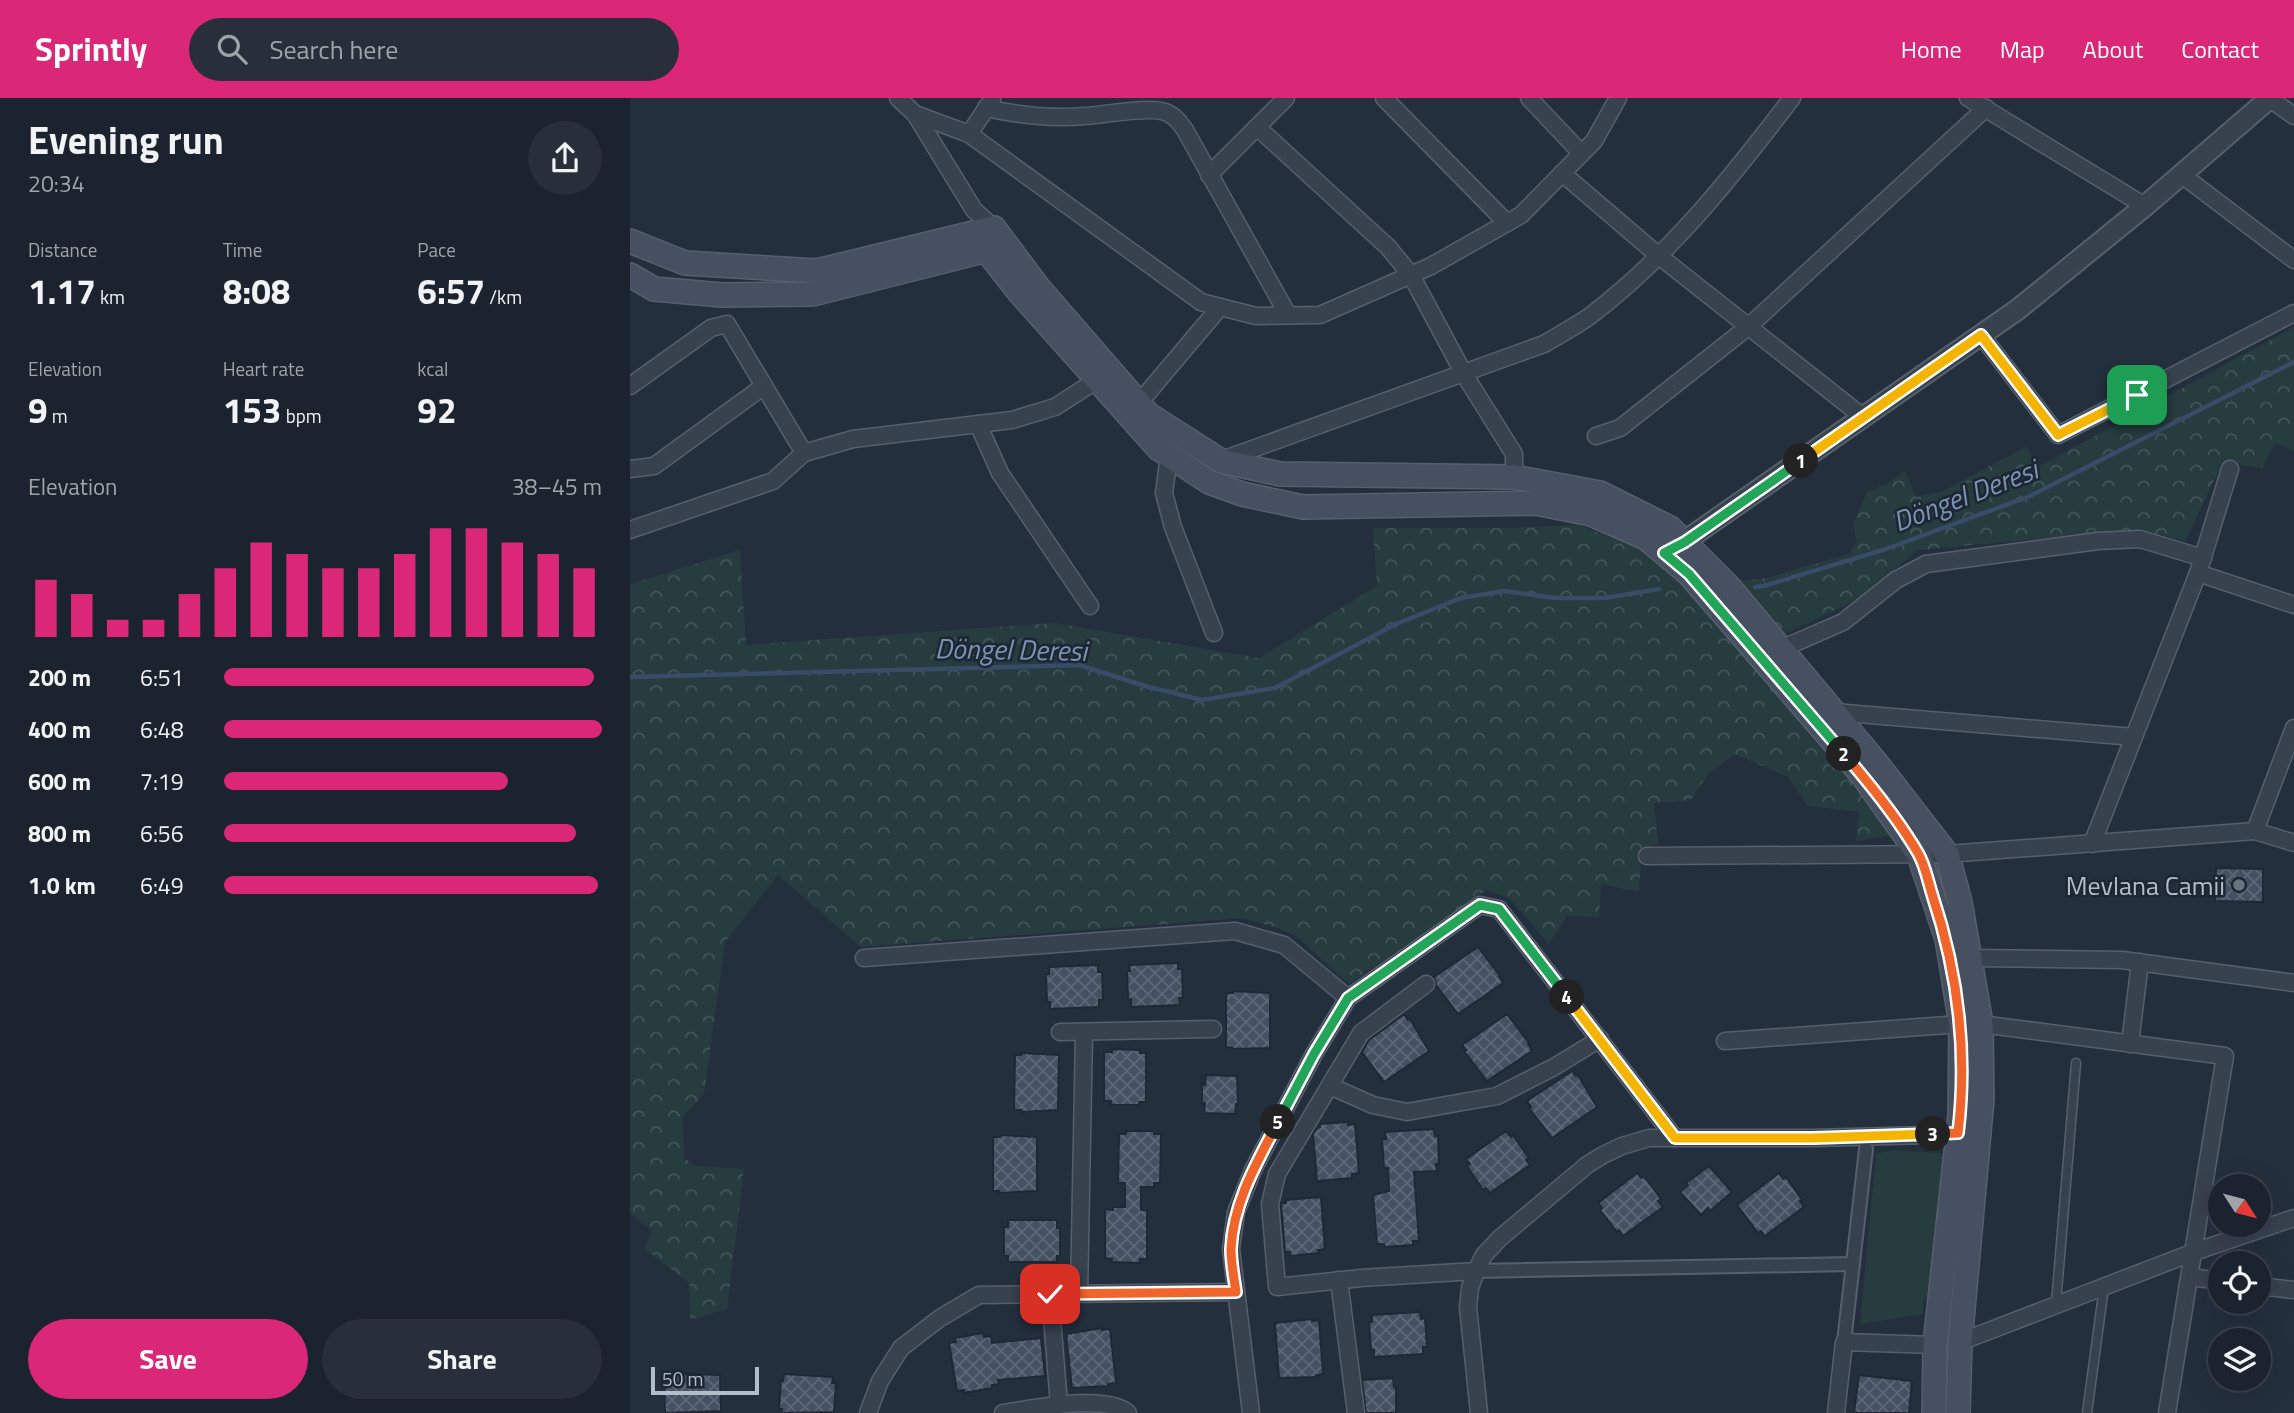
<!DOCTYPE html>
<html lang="en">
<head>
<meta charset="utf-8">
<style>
	body { margin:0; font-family:"Titillium Web",sans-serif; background:#282f3a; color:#f1f3f6; height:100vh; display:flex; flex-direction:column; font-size:26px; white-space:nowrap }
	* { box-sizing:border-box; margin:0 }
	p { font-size:23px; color:#a0a4aa }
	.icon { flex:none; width:38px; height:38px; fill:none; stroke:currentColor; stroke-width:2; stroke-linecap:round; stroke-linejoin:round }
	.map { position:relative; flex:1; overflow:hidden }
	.drawer { display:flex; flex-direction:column; background:#1b232e; width:630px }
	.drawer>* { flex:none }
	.needle { width:46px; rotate:126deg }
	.controls { position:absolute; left:1578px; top:1076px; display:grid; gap:14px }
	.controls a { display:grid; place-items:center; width:63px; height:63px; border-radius:50%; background:#1b232e; box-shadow:0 7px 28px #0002,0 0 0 2px #39404a; font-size:35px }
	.scale { position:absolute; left:21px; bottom:18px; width:108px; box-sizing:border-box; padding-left:7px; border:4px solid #b4bcc9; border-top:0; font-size:19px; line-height:24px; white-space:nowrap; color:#b4bcc9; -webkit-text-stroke:5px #1d2633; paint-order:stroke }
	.pin { position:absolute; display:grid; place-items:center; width:60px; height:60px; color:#fff; margin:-30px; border-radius:14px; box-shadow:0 4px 10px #0006 }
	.km { position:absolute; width:35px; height:35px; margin:-18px; border-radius:50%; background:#222; color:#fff; font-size:19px; line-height:35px; text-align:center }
	.round { display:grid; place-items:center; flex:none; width:74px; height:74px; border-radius:37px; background:#282f3a }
	.overview { display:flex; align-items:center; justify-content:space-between; height:119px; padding:0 28px }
	h1 { font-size:38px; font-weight:700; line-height:52px }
	.metrics { display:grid; grid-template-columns:repeat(3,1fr); gap:10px; height:119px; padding:7px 28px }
	.metrics div { display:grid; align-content:center }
	.metrics b { font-size:35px; font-weight:700 }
	.metrics small { font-size:19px; font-weight:400 }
	.metrics p { font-size:19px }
	.chart { height:196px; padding:14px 28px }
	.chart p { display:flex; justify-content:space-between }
	.chart svg { width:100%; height:126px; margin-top:7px; stroke:#db2777; stroke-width:6 }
	.action { display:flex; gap:14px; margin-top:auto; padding:14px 28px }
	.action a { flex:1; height:80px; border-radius:42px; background:#db2777; color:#fff; font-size:28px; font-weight:700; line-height:80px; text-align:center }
	.action a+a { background:#282f3a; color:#f1f3f6 }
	ul { padding:0 28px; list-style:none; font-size:23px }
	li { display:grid; grid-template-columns:112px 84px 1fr; align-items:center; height:52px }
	li i { height:18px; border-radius:9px; background:#db2777 }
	header { display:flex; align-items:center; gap:42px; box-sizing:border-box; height:98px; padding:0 35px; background:#db2777; color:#fff }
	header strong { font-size:33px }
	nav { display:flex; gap:38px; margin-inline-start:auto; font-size:24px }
	.search { width:490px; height:63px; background:#282f3a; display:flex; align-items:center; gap:18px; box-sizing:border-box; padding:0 24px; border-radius:38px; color:#a0a4aa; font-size:26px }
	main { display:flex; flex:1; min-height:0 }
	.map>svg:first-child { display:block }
</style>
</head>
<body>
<header>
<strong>Sprintly</strong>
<div class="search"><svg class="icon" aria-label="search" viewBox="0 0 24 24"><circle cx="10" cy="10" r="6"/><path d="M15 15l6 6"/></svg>Search here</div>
<nav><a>Home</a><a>Map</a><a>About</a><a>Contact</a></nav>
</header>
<main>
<section class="drawer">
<div class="overview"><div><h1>Evening run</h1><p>20:34</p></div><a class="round"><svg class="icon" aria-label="share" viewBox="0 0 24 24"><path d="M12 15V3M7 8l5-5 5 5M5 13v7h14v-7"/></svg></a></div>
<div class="metrics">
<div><p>Distance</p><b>1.17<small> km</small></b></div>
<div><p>Time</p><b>8:08</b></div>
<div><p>Pace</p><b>6:57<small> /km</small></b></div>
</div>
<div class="metrics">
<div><p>Elevation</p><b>9<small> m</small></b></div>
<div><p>Heart rate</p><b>153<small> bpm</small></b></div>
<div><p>kcal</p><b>92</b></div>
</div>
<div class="chart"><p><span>Elevation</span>38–45 m</p>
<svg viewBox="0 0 160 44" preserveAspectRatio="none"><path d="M5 44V24M15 44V29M25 44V38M35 44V38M45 44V29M55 44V20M65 44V11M75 44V15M85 44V20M95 44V20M105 44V15M115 44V6M125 44V6M135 44V11M145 44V15M155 44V20"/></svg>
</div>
<ul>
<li><b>200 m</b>6:51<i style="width:98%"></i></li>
<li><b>400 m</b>6:48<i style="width:100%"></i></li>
<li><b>600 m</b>7:19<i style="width:75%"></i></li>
<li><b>800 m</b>6:56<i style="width:93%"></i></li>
<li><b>1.0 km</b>6:49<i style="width:99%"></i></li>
</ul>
<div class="action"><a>Save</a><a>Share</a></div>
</section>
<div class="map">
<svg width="1664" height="1315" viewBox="0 0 1664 1315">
	<defs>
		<pattern id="forest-crowns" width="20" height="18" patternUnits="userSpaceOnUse" patternTransform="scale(1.75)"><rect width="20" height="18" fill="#263c3f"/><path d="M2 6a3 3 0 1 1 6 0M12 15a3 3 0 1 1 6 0" fill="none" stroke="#435659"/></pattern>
		<pattern id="building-cross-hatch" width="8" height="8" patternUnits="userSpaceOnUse" patternTransform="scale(1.75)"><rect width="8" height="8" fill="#455162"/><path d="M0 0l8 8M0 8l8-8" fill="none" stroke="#5d6877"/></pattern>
	</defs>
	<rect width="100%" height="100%" fill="#242f3e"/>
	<!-- green -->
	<polygon fill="#263c3f" points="1262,1052 1310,1055 1314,1061 1300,1194 1293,1201 1293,1216 1230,1226 1246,1056"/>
	<!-- forest -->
	<g fill="url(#forest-crowns)">
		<polygon points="1664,229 1664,353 1645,345 1632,370 1593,364 1555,443 1519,434 1492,433 1288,452 1228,501 1151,538 1107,483 1137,480 1219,456 1227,443 1223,425 1237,394 1255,387 1275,373 1286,399 1313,393 1396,349 1410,368"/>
		<polygon points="948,427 1013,452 1070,503 1225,678 1262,737 1226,743 1229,714 1178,708 1158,679 1105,656 1078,676 1061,702 1024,705 1028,746 1012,750 1009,794 971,786 969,819 937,818 919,846 879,800 857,792 719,886 666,838 645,829 612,820 231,849 148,777 95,844 74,996 53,1018 54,1060 65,1068 114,1071 97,1211 60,1222 59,1185 15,1151 21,1132 0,1115 0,486 110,452 116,547 424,525 629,560 747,488 743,430 876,430"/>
	</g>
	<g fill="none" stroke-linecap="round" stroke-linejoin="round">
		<!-- stream -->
		<g stroke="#394c67" stroke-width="4.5">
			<polyline points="1125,489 1134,488 1256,451 1400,398 1664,264"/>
			<polyline points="0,579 449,567 515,588 572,602 645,590 766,526 831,500 874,493 925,500 975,500 1029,491"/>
		</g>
	</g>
	<!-- building -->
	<g fill="url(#building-cross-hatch)" stroke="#1f2835" stroke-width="2">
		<polygon points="1586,770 1633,771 1633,804 1585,803"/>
		<polygon points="848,849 870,878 869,879 873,885 828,916 806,887 804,879"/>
		<polygon points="548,865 548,871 552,871 553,900 549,900 550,907 501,909 501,901 498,902 497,873 500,873 499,867"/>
		<polygon points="468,867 468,874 472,874 473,902 469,902 469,909 420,911 420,904 417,904 416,876 419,876 419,869"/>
		<polygon points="603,893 640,895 640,950 603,951 603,950 596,949 596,895 603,895"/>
		<polygon points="774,916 778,922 780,921 799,953 754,984 732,954 739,942"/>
		<polygon points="877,916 899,945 898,946 902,953 857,983 834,953 836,952 832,947"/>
		<polygon points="482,951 510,952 510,955 516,955 516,1004 509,1004 509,1007 481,1007 481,1003 474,1003 474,954 482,954"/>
		<polygon points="391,955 429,957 428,1012 391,1014 391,1012 384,1012 385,957 391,957"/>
		<polygon points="942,973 946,978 948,977 967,1009 922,1040 899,1010 901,1009 897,1003"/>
		<polygon points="576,977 607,978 608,1006 606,1006 605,1016 574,1015 575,1005 572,1005 572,986 575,987"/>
		<polygon points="718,1024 718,1027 725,1026 729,1075 722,1076 722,1080 687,1083 683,1036 687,1030 690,1029 690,1026"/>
		<polygon points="804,1031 805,1038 808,1038 809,1066 806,1066 807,1073 784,1074 789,1143 783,1143 783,1147 755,1149 754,1146 747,1146 743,1097 759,1093 758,1070 754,1070 752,1041 756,1041 755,1034"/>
		<polygon points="496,1033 524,1033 524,1036 531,1036 530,1085 524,1085 524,1089 511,1089 511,1112 517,1112 517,1161 510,1161 510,1165 481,1164 482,1161 475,1160 475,1111 483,1112 483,1109 495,1109 495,1085 488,1085 489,1036 496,1036"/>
		<polygon points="876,1033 881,1039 883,1037 899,1060 896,1062 900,1067 860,1095 856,1090 853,1092 837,1068 840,1066 836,1061"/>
		<polygon points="370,1037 407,1039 407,1093 369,1095 369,1093 363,1093 363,1039 370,1039"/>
		<polygon points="1079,1068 1102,1094 1080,1113 1078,1110 1071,1117 1050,1094 1058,1087 1056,1085"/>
		<polygon points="1007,1075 1011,1080 1014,1078 1031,1101 1028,1103 1033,1109 993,1138 989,1132 987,1134 970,1112 972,1110 968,1105"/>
		<polygon points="1149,1075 1153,1081 1156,1079 1172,1102 1170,1103 1174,1109 1135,1138 1131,1133 1128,1135 1107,1107"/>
		<polygon points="691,1099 695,1151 688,1152 689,1155 660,1158 660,1154 655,1154 651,1105 656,1105 656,1102"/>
		<polygon points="378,1122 427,1122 427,1130 430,1130 430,1158 427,1158 427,1164 378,1164 378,1158 374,1158 374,1129 378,1129"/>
		<polygon points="790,1214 791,1221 795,1220 797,1249 793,1249 793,1256 744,1259 744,1252 741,1252 739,1224 742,1224 742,1217"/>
		<polygon points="682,1221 682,1223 689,1222 693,1276 686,1277 686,1279 649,1280 645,1225"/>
		<polygon points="472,1230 472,1232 480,1231 486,1285 478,1286 478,1288 442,1290 436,1236"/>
		<polygon points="353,1235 354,1239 361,1238 362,1245 411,1240 415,1278 368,1282 369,1286 362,1287 362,1290 334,1295 334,1292 327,1293 319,1245 326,1244 325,1240"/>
		<polygon points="36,1275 90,1277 91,1313 35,1315 34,1282 36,1282"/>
		<polygon points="154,1276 203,1279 202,1285 206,1285 204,1314 151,1315 152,1311 149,1311 151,1282 153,1283"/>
		<polygon points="1229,1277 1282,1283 1279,1315 1224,1315"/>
		<polygon points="763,1280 764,1289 766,1289 766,1315 736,1315 732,1282"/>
	</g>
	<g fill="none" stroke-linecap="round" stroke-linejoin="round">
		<defs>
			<g id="service">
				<polyline points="1426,1206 1446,965"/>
				<polyline points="1457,1315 1474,1189"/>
			</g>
			<g id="pedestrian">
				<polyline points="846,1173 1223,1166"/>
				<polyline points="1214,1244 1236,1051"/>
			</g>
			<g id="minor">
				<polyline points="268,0 285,16 344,112 364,130"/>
				<polyline points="754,0 877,125"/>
				<polyline points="899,0 951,55"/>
				<polyline points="1338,0 1515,108"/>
				<polyline points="1639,0 1664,18"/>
				<path d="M356,10C388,17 421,21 454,18C474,17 518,8 535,14C544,17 549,24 555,32L658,217"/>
				<polyline points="285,16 339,36 571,204 626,218 690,217 801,168 891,117 964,43 988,0"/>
				<polyline points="627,29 758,149 781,177 834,276 884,356 884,379"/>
				<polyline points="339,36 362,2"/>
				<polyline points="932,75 1029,158 1233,319"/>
				<polyline points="579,77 656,0"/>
				<polyline points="1552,77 1664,162"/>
				<polyline points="1351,237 1428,337 1664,215"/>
				<polyline points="0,288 81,230 97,226 174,355"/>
				<polyline points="509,305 590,209"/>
				<polyline points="348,326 370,375 460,508"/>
				<polyline points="966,338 990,330 1118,229 1356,10"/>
				<polyline points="539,357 534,395 543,429 584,535"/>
				<path d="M592,362L914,246C929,237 946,228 960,218C1039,158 1102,79 1162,0"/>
				<polyline points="0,371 24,368 134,288"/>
				<polyline points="0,432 143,383 174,355 223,341 382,322 425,309 467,282 476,279"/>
				<polyline points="1568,475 1664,507"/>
				<polyline points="1151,551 1213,524 1266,482 1296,466 1468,443 1510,441 1573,460"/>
				<polyline points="1204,614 1504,639"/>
				<polyline points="1625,733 1664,630"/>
				<polyline points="1462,746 1568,475 1600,371"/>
				<polyline points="1017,758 1317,756 1625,733 1664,745"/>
				<polyline points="234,860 605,833 654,847 718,900"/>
				<polyline points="1340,860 1492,862 1664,885"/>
				<polyline points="796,886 731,935 647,1076 640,1106 647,1189 731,1180 846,1173"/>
				<polyline points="1351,926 1595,958 1537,1315"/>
				<polyline points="430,934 583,931"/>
				<polyline points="1095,943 1331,926"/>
				<polyline points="1500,946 1510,864"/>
				<polyline points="700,988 743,1007 777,1014 827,1005 867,998 924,969 970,941"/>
				<polyline points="1560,1179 1591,1183"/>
				<polyline points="709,1182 726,1315"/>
				<polyline points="1629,1188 1664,1192"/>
				<polyline points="420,1196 429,1307"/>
				<polyline points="449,1196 454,935"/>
				<polyline points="1330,1244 1564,1154 1664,1120"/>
				<polyline points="238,1315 250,1283 271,1250 310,1220 349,1197 605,1194"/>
				<path d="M373,1315C402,1311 476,1295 498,1315"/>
				<polyline points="621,1315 601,1151 606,1114 623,1072 684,956 718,900 850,807 869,811 1045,1040"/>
				<polyline points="849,1315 838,1209 840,1190 846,1173 854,1157 870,1140 957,1067 973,1057 992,1048 1019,1040 1183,1040 1336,1036"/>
				<polyline points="1206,1315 1214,1244 1305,1247"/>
			</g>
			<polyline id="tertiary" points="1042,452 1387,212 1515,108 1640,0"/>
			<g id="secondary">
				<polyline points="0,143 55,165 187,173 364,130 408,189 519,317 591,363 650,376 884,379 970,395 1040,430 1100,490 1244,662 1317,756 1330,804 1351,926 1352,1001 1330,1244 1328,1315"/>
				<polyline points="356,152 389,194 529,351 579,384 612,396 673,409 906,405 961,416 1016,440 1059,476 1233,678 1289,757 1317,841 1331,926 1330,1018 1305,1247 1304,1315"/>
				<polyline points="0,177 24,191 92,197 183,196 369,149"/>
			</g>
		</defs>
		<!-- service casing -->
		<use href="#service" stroke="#565f6c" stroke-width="11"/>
		<!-- pedestrian casing -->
		<use href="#pedestrian" stroke="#565f6c" stroke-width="16"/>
		<!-- minor casing -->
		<use href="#minor" stroke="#565f6c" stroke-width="19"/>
		<!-- tertiary casing -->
		<use href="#tertiary" stroke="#565f6c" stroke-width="23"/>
		<!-- secondary casing -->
		<use href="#secondary" stroke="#565f6c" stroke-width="26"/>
		<!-- service -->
		<use href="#service" stroke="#38414e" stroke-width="8"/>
		<!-- pedestrian -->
		<use href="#pedestrian" stroke="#38414e" stroke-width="12"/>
		<!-- minor -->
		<use href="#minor" stroke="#38414e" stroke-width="16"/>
		<!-- tertiary -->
		<use href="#tertiary" stroke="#38414e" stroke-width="19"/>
		<!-- secondary -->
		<use href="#secondary" stroke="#465061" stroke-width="23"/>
	</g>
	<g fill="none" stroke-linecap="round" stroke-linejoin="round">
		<defs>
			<polyline id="split-1" points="1171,363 1351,237 1428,337 1507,297"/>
			<polyline id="split-2" points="1171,363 1055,444 1034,455 1059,476 1214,656"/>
			<path id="split-3" d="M1214,656C1240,686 1268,721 1288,755C1295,767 1298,783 1302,796C1328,874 1338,952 1328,1035L1303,1036"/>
			<polyline id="split-4" points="937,899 1045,1040 1183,1040 1303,1036"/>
			<polyline id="split-5" points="648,1024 684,956 718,900 850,807 869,811 937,899"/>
			<path id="split-6" d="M420,1196L606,1194C604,1180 601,1165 601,1151C603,1105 627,1064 648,1024"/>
		</defs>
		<!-- split-1 casing -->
		<use href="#split-1" stroke="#fff" stroke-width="14"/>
		<!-- split-2 casing -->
		<use href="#split-2" stroke="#fff" stroke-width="14"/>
		<!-- split-3 casing -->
		<use href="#split-3" stroke="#fff" stroke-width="14"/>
		<!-- split-4 casing -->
		<use href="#split-4" stroke="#fff" stroke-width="14"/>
		<!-- split-5 casing -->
		<use href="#split-5" stroke="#fff" stroke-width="14"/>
		<!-- split-6 casing -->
		<use href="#split-6" stroke="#fff" stroke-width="14"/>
		<!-- split-1 -->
		<use href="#split-1" stroke="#f5b400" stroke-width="9"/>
		<!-- split-2 -->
		<use href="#split-2" stroke="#22a559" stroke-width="9"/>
		<!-- split-3 -->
		<use href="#split-3" stroke="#f0652b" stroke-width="9"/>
		<!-- split-4 -->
		<use href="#split-4" stroke="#f5b400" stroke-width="9"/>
		<!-- split-5 -->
		<use href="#split-5" stroke="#22a559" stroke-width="9"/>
		<!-- split-6 -->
		<use href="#split-6" stroke="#f0652b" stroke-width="9"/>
	</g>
	<!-- markers -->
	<circle fill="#6b7280" stroke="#1d2633" stroke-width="2.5" cx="1609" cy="787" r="7"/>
	<g text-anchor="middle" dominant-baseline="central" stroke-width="5" stroke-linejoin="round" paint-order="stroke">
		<!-- poi labels -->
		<g font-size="26" fill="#b4bcc9" stroke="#1d2633" text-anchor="end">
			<text x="1595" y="787">Mevlana Camii</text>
		</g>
		<!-- water labels -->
		<g font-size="28" font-style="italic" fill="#7c92b1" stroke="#1d2633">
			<text transform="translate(1335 397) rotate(-21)">Döngel Deresi</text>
			<text transform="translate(381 551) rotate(1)">Döngel Deresi</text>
		</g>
	</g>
</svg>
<div class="controls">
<a><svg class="needle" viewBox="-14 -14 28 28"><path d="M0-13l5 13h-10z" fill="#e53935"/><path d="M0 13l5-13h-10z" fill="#a0a4aa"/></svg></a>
<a><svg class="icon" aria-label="locate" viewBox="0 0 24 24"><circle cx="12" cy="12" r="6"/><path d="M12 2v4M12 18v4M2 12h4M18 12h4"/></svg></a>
<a><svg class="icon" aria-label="layers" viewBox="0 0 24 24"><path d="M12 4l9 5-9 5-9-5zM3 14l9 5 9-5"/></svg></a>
</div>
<div class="scale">50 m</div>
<div class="pin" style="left:1507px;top:297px;background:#1e9e55"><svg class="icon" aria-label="arrive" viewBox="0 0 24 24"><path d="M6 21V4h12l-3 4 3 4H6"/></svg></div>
<div class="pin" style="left:420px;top:1196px;background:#d93025"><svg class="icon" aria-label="check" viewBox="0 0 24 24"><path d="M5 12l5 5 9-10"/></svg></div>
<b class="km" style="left:1171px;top:363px">1</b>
<b class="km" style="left:1214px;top:656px">2</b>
<b class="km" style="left:1303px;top:1036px">3</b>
<b class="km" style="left:937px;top:899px">4</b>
<b class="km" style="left:648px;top:1024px">5</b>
</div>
</main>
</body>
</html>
